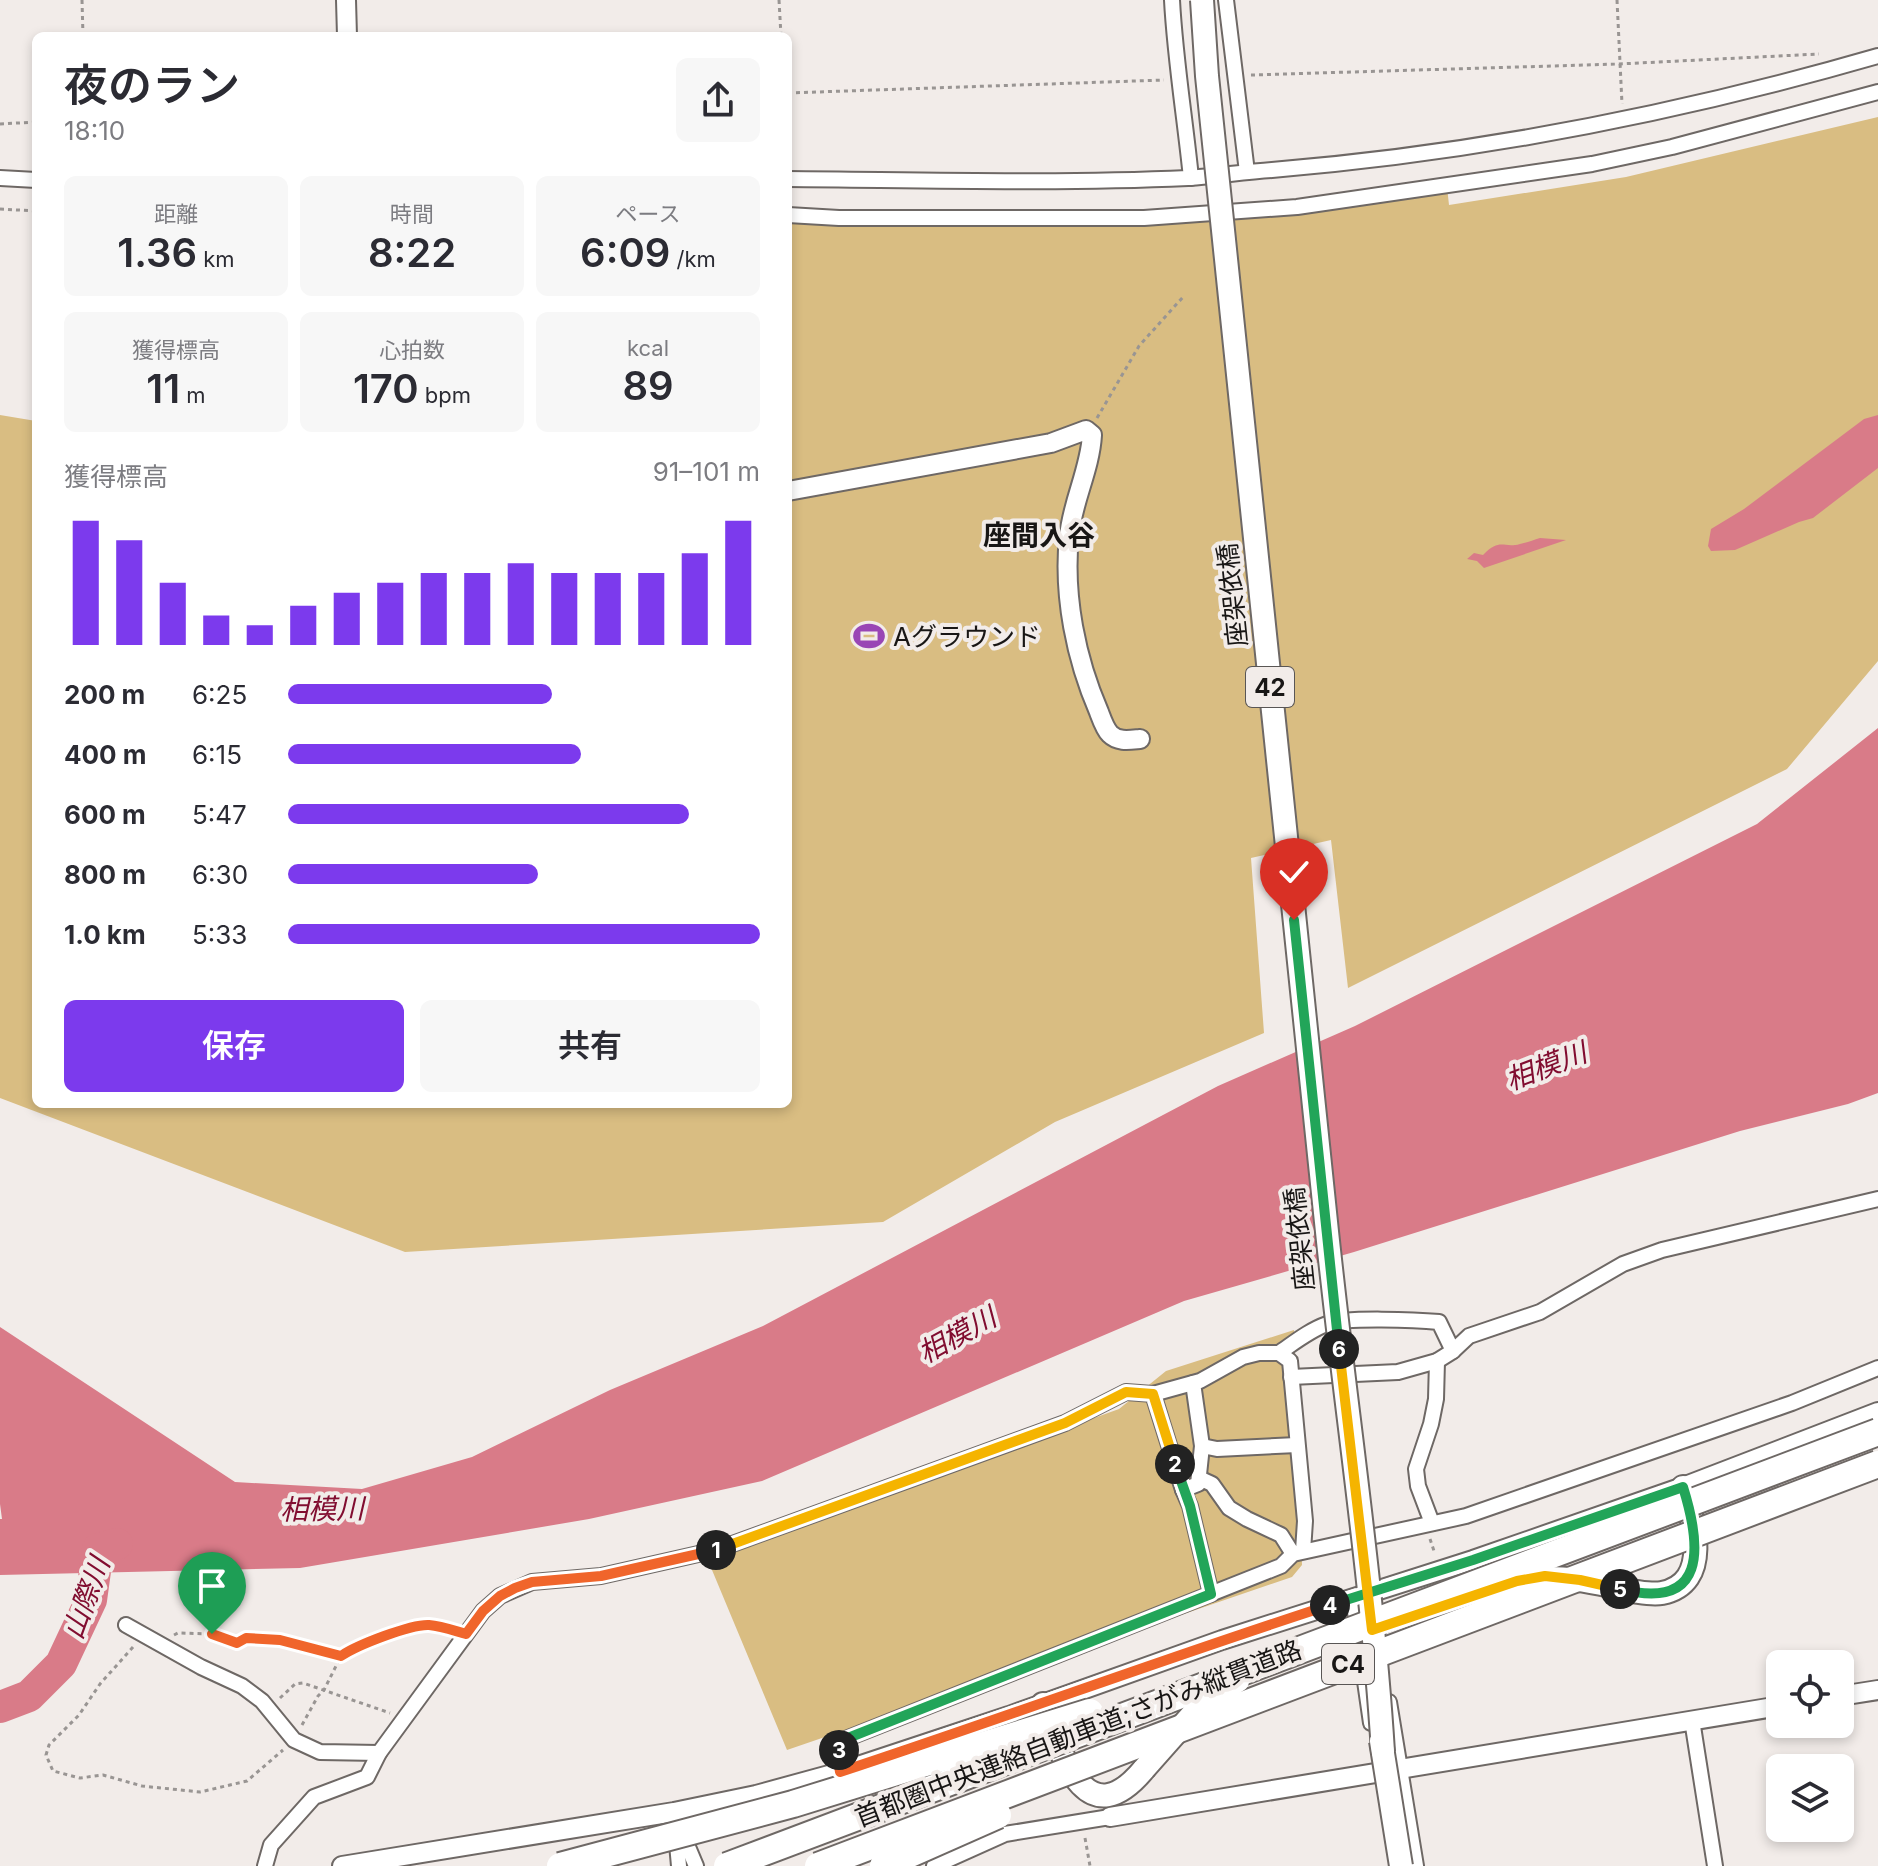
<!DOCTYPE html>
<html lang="ja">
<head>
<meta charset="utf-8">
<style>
	body { margin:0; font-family:Inter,"Noto Sans JP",sans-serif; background:#f7f7f7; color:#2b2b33; height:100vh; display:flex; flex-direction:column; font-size:30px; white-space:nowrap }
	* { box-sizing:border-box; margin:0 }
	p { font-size:26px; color:#7c7c81 }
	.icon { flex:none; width:44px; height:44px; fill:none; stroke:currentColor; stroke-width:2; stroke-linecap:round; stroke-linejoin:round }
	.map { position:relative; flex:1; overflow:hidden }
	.panel { position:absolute; left:32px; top:32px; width:760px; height:1076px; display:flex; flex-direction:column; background:#fff; border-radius:12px; box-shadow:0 4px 12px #0003 }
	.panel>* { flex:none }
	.tools { position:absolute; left:1766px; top:1650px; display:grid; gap:16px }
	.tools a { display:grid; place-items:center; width:88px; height:88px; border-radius:12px; background:#fff; box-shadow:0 4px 12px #0003; font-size:40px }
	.pin { position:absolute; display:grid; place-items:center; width:68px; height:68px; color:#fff; margin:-82px -34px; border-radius:50% 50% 50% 0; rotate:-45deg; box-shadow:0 0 8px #0007 }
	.pin .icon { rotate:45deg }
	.km { position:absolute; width:40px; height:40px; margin:-20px; border-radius:50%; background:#222; color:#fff; font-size:22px; line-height:40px; text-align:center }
	.round { display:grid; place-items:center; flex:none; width:84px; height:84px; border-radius:12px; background:#f7f7f7 }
	.head { display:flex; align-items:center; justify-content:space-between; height:136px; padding:0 32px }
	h1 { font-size:44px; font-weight:600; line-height:60px }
	.figures { display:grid; grid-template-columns:repeat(3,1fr); gap:12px; height:136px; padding:8px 32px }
	.figures div { display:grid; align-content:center; border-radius:12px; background:#f7f7f7; text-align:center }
	.figures b { font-size:40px; font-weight:600 }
	.figures small { font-size:22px; font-weight:400 }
	.figures p { font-size:22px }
	.chart { height:224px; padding:16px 32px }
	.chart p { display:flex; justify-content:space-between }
	.chart svg { width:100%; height:144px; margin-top:8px; stroke:#7c3aed; stroke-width:6 }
	.cta { display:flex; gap:16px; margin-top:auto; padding:16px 32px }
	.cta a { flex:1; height:92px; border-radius:12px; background:#7c3aed; color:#fff; font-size:32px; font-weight:600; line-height:92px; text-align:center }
	.cta a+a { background:#f7f7f7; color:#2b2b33 }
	ul { padding:0 32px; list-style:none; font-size:26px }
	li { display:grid; grid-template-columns:128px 96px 1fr; align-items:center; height:60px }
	li i { height:20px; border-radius:10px; background:#7c3aed }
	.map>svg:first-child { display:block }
</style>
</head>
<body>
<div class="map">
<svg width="1878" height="1866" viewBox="0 0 1878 1866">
	<rect width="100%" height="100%" fill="#f2ece9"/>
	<!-- green -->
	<g fill="#d9bd82">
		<polygon points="1878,117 1878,661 1787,769 1348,988 1331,840 1251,858 1264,1033 1055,1122 883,1222 405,1252 0,1098 0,415 36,421 36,1104 788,1104 788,218 1144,218 1447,187 1449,205 1626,177"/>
		<polygon points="1294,1330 1302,1565 1292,1577 787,1750 707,1558 1119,1409 1166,1371"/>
	</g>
	<!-- water -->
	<g fill="#d97b88">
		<polygon points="1878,415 1878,468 1813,518 1799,522 1735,550 1711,551 1708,546 1711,529 1744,509 1864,419"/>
		<path d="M1540,538L1566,540L1484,568L1477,561L1467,559L1474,553L1483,555C1501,537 1503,549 1520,544C1526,543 1533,540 1540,538Z"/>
		<polygon points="1878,728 1878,1093 1848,1104 1740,1131 1354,1252 1184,1301 762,1481 589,1519 300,1568 0,1575 0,1519 2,1519 0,1504 0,1327 235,1482 362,1489 472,1457 610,1390 763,1326 1218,1086 1355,1026 1757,824"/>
	</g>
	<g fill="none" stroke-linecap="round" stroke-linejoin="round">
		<!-- river -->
		<polyline stroke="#d97b88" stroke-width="32" points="0,1707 29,1696 61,1664 91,1600 98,1549 117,1544"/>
		<defs>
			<g id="minor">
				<path d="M1172,0C1175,59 1185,118 1191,178"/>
				<polyline points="1226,0 1247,172"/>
				<polyline points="0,178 36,180"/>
				<path d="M788,179C921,180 1055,184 1188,178C1216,176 1244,172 1272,170C1477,153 1681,113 1878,56"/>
				<polyline points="788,215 839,218 1144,218 1297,207 1592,164 1672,147 1878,92"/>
				<path d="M1279,1353C1295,1342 1310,1330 1327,1324C1344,1317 1418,1320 1439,1322L1453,1351"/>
				<polyline points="1291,1377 1398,1372 1437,1361 1453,1351 1469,1336 1540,1312 1623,1264 1662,1250 1878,1199"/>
				<polyline points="1153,1394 1183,1490 1198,1484 1202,1446 1193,1383"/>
				<polyline points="1202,1446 1217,1449 1297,1445"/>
				<polyline points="1199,1478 1212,1484 1229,1508 1247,1519 1281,1535 1293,1554"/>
				<polyline points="1183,1490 1190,1506 1211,1594"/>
				<polyline points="1432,1523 1418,1486 1416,1469 1431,1424 1436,1399 1437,1361"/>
				<polyline points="1353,1598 1371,1723"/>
				<polyline points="126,1625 201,1667 242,1686 262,1701 294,1740 320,1752 379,1753"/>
				<polyline points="1389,1702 1416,1866"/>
				<polyline points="1692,1720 1715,1866"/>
				<polyline points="840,1772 837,1754 848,1738 1281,1566 1293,1554 1466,1516 1792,1403 1878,1368"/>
				<polyline points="680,1828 696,1866"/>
				<polyline points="676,1833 679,1866"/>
				<polyline points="265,1866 271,1845 314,1797 367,1777 379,1753 483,1611 500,1596 532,1582 601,1576 716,1550 1065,1423 1126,1392 1153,1394 1200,1381 1243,1357 1259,1353 1279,1353 1290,1361 1305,1521 1303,1551"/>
				<polyline points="934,1866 1005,1834 1110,1817"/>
			</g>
			<g id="tertiary">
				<polyline points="346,0 347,36"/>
				<path d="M788,491L1051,443L1086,430L1092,435C1090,470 1072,502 1069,537C1063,596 1076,659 1099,712C1102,720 1105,729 1110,734C1118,742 1129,740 1140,739"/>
				<polyline points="1840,1696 1878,1690"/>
				<polyline points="1110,1817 1780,1706"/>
				<polyline points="342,1866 674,1812 756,1795 840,1772 1009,1716 1222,1640 1473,1560 1683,1487 1878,1412"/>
			</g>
			<g id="primary">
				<path d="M1631,1591C1640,1592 1652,1595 1662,1593C1712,1583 1694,1521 1683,1487"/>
				<path d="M1043,1704C1060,1751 1085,1840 1144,1769"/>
			</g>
		</defs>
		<!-- minor casing -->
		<use href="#minor" stroke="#6e6865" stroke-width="18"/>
		<!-- tertiary casing -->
		<use href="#tertiary" stroke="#6e6865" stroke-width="22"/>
		<!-- primary casing -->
		<use href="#primary" stroke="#6e6865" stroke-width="26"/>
		<!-- path -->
		<g stroke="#999593" stroke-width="3" stroke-dasharray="4 4" stroke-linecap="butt">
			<polyline points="82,0 83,36"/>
			<polyline points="779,0 781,36"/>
			<polyline points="1617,0 1622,104"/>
			<polyline points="1251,75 1619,64 1819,54"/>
			<polyline points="788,93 1164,80"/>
			<polyline points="0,124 36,122"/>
			<polyline points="0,209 36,211"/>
			<polyline points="1097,418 1139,346 1183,297"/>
			<polyline points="1430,1539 1435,1554"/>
			<polyline points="174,1635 178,1633 212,1634 237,1643 246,1638 280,1640 341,1656"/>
			<polyline points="133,1647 100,1684 79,1715 49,1745 46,1755 53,1771 80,1778 103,1775 142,1786 200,1792 247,1781 283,1750"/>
			<polyline points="280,1698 295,1684 303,1683 390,1713"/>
			<polyline points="302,1725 318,1696 324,1690 341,1656 355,1646 416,1625 432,1625 450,1630"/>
			<polyline points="1085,1838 1090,1866"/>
		</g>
		<!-- minor -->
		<use href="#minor" stroke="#fff" stroke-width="14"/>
		<!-- tertiary -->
		<use href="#tertiary" stroke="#fff" stroke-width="18"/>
		<!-- primary -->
		<use href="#primary" stroke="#fff" stroke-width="22"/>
		<defs>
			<g id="primary-bridge">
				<path d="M1202,0L1207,76C1246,458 1285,840 1326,1222C1344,1398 1372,1575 1383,1752"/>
				<path d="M1494,1589C1546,1571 1579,1578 1631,1591"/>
				<polyline points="1381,1741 1401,1866"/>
				<polyline points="1144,1769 1198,1708 1238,1681"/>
			</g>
			<g id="motorway-bridge">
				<polyline points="560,1866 793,1804 1090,1712"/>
				<polyline points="727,1866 1878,1432"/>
				<polyline points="818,1866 1878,1464"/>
				<polyline points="883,1866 998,1815"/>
			</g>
		</defs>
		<!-- primary-bridge casing -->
		<use href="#primary-bridge" stroke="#6e6865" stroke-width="26" stroke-linecap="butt"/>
		<!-- motorway-bridge casing -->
		<use href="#motorway-bridge" stroke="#6e6865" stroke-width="30" stroke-linecap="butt"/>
		<!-- primary-bridge -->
		<use href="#primary-bridge" stroke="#fff" stroke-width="22"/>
		<!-- motorway-bridge -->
		<use href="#motorway-bridge" stroke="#fff" stroke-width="26"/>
	</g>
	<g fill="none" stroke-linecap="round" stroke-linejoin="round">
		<defs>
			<path id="split-1" d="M212,1634L237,1643L246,1638L280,1640L341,1656C357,1645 411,1624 429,1625C442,1626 455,1631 466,1634L483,1611L500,1596L515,1588L532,1582L601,1576L716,1550"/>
			<polyline id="split-2" points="716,1550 1065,1423 1126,1392 1153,1394 1175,1464"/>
			<polyline id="split-3" points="839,1750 848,1738 1211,1594 1190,1506 1175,1464"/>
			<path id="split-4" d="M839,1750L837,1754L840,1772C1004,1718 1166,1658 1330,1605"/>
			<path id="split-5" d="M1330,1605L1473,1560L1683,1487C1702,1548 1707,1611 1620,1589"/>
			<polyline id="split-6" points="1339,1349 1372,1630 1517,1581 1545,1576 1580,1580 1620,1589"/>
			<polyline id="split-7" points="1294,920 1339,1349"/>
		</defs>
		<!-- split-1 casing -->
		<use href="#split-1" stroke="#fff" stroke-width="16"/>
		<!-- split-2 casing -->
		<use href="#split-2" stroke="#fff" stroke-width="16"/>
		<!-- split-3 casing -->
		<use href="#split-3" stroke="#fff" stroke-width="16"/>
		<!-- split-4 casing -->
		<use href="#split-4" stroke="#fff" stroke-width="16"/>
		<!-- split-5 casing -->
		<use href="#split-5" stroke="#fff" stroke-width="16"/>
		<!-- split-6 casing -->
		<use href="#split-6" stroke="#fff" stroke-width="16"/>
		<!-- split-7 casing -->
		<use href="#split-7" stroke="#fff" stroke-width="16"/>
		<!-- split-1 -->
		<use href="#split-1" stroke="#f0652b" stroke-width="10"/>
		<!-- split-2 -->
		<use href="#split-2" stroke="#f5b400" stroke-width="10"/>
		<!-- split-3 -->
		<use href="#split-3" stroke="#22a559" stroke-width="10"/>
		<!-- split-4 -->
		<use href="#split-4" stroke="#f0652b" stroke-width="10"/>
		<!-- split-5 -->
		<use href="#split-5" stroke="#22a559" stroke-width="10"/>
		<!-- split-6 -->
		<use href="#split-6" stroke="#f5b400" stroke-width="10"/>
		<!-- split-7 -->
		<use href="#split-7" stroke="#22a559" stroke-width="10"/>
	</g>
	<!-- icons -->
	<defs>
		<symbol id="stadium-bare" viewBox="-9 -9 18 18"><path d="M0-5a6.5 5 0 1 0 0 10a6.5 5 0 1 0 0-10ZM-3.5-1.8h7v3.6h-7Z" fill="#9946b5" stroke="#f2ece9" stroke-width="2.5" paint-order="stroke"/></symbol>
	</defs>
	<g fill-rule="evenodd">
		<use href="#stadium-bare" x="847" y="614" width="44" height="44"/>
	</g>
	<g text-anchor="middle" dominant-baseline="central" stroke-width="8" stroke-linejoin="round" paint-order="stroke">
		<!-- shield labels -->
		<g fill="#f2ece9" stroke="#595655" stroke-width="2">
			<rect x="1246" y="667" width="48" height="40" rx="6"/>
			<rect x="1322" y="1644" width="52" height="40" rx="6"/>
		</g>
		<g font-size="24" font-weight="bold" fill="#181615">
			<text x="1270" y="687">42</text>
			<text x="1348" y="1664">C4</text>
		</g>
		<!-- street labels -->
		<g font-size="26" fill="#181615" stroke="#f2ece9">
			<text transform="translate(1232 595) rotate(-96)">座架依橋</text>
			<text transform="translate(1299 1239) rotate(-96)">座架依橋</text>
			<text transform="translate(1078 1733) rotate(-21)">首都圏中央連絡自動車道;さがみ縦貫道路</text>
		</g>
		<!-- poi labels -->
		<g font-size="26" fill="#181615" stroke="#f2ece9" text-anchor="start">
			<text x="893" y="636">Aグラウンド</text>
		</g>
		<!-- neighbourhood labels -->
		<g font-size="28" font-weight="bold" fill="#181615" stroke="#f2ece9">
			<text x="1039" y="535">座間入谷</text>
		</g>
		<!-- water labels -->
		<g font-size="28" font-style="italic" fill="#810d30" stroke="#f2ece9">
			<text transform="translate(1546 1066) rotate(-21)">相模川</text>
			<text transform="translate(957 1335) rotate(-29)">相模川</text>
			<text transform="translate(322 1509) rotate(-1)">相模川</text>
			<text transform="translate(86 1598) rotate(-70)">山際川</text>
		</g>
	</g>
</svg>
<div class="tools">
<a><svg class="icon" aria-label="locate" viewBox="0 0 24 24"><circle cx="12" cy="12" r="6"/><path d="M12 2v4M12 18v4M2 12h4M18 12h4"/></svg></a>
<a><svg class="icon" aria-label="layers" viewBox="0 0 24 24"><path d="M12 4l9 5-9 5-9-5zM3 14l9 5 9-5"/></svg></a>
</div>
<div class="pin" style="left:212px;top:1634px;background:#1e9e55"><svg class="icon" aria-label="arrive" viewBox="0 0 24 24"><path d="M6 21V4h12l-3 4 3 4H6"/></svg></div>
<div class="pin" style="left:1294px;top:920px;background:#d93025"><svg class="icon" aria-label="check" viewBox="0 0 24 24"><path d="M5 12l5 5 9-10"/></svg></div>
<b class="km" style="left:716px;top:1550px">1</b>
<b class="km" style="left:1175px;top:1464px">2</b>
<b class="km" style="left:839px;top:1750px">3</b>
<b class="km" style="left:1330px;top:1605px">4</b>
<b class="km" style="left:1620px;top:1589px">5</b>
<b class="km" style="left:1339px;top:1349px">6</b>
<section class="panel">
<div class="head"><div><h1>夜のラン</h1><p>18:10</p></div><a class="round"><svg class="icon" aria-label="share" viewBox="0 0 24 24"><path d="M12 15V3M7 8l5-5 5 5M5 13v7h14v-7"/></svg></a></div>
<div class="figures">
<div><p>距離</p><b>1.36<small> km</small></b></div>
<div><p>時間</p><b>8:22</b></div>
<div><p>ペース</p><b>6:09<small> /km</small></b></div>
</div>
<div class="figures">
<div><p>獲得標高</p><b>11<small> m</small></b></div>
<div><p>心拍数</p><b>170<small> bpm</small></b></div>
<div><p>kcal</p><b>89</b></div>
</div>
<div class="chart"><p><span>獲得標高</span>91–101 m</p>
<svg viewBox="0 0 160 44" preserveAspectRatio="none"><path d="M5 44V6M15 44V12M25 44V25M35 44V35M45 44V38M55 44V32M65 44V28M75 44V25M85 44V22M95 44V22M105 44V19M115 44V22M125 44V22M135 44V22M145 44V16M155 44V6"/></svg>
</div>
<ul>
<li><b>200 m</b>6:25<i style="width:56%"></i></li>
<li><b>400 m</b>6:15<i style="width:62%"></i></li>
<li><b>600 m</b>5:47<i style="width:85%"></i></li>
<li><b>800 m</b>6:30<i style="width:53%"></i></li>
<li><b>1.0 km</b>5:33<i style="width:100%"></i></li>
</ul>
<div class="cta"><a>保存</a><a>共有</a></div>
</section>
</div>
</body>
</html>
